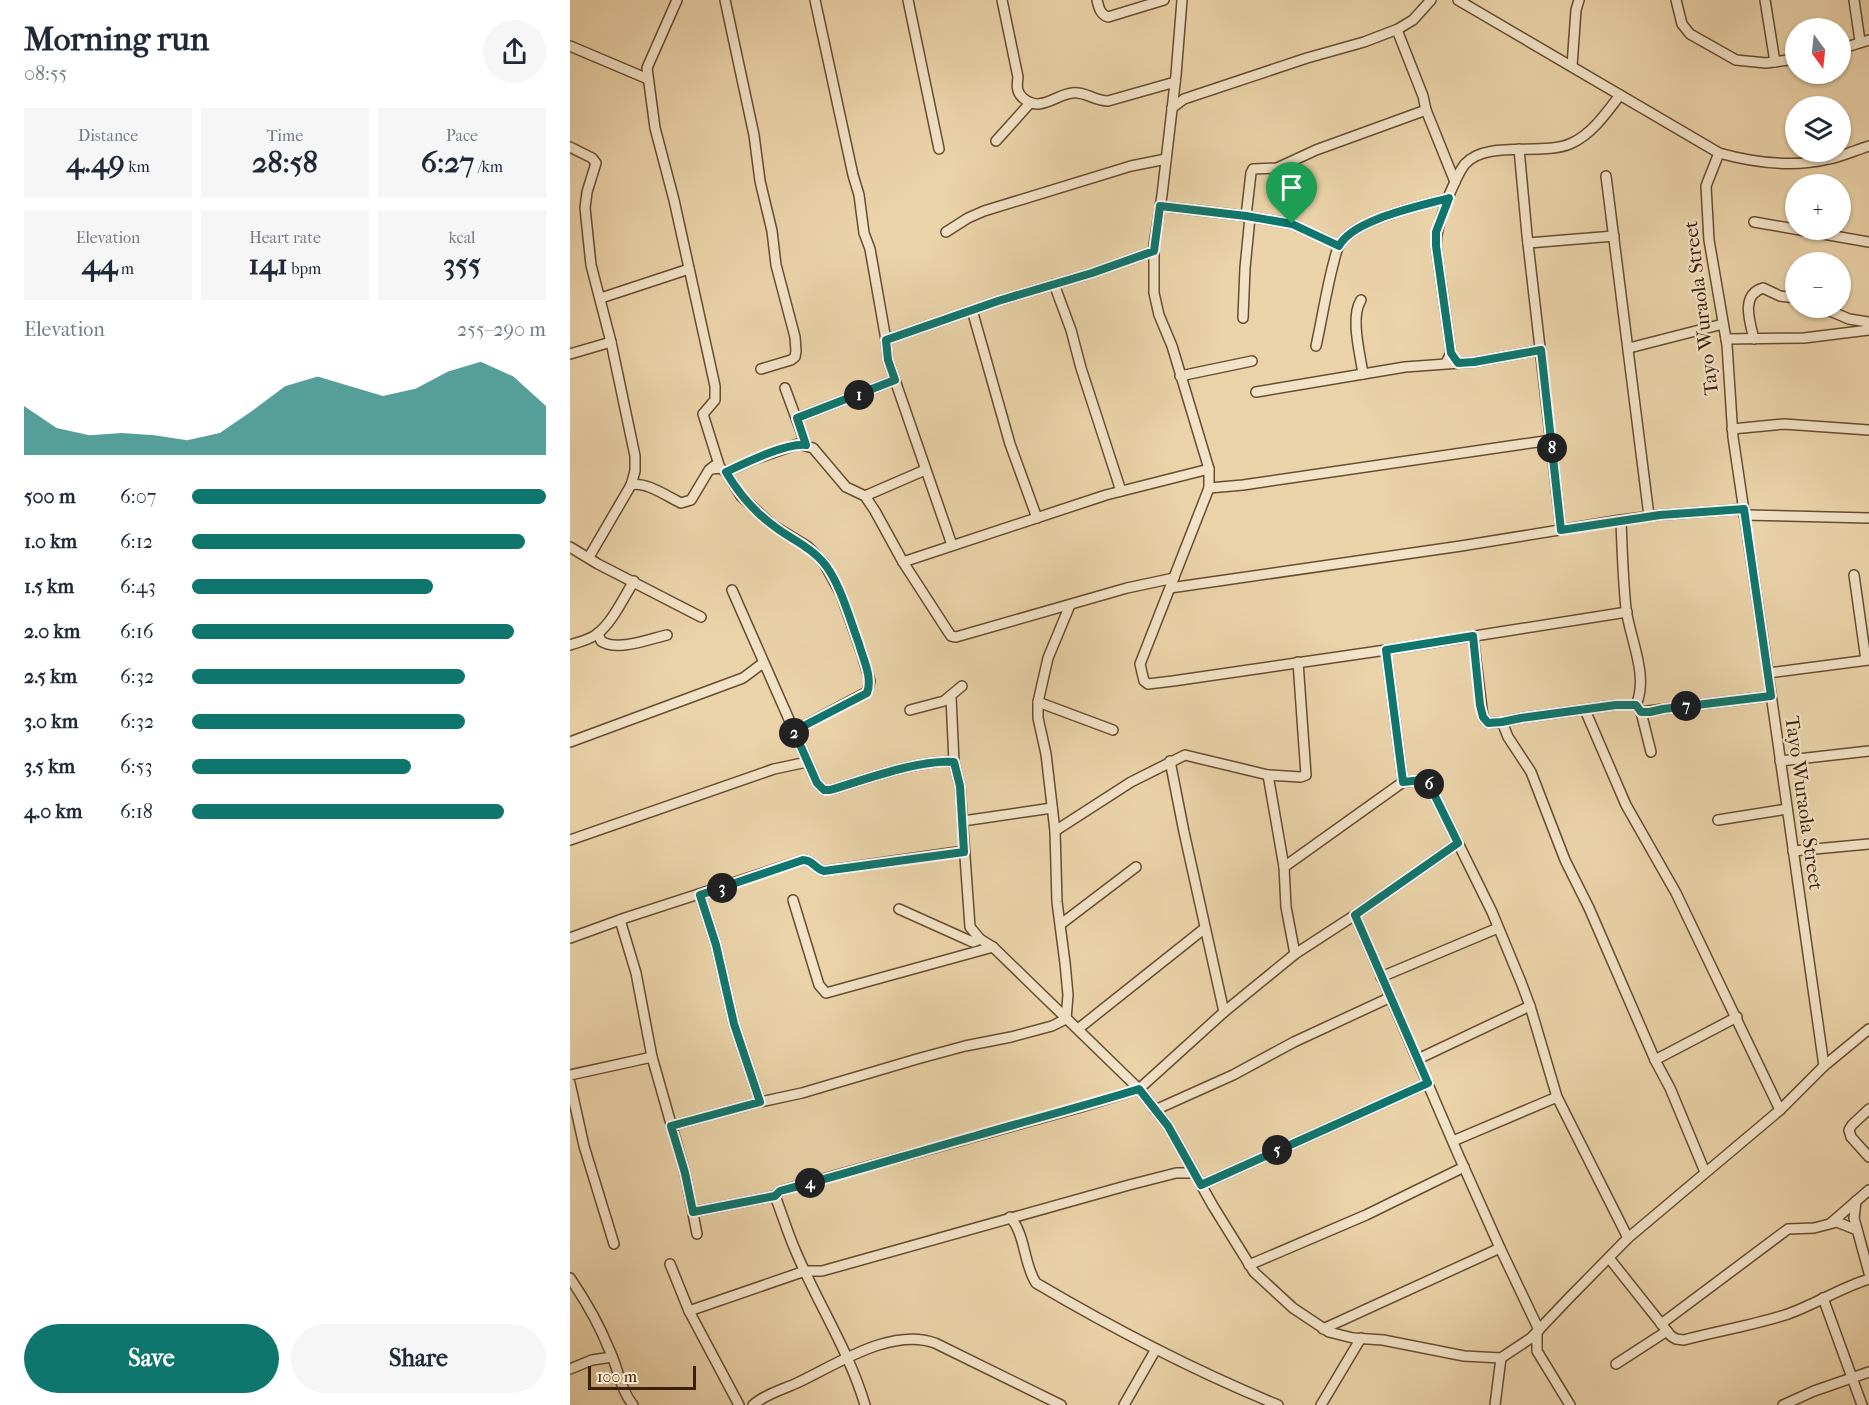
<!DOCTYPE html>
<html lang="en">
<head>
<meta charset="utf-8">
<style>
	body { margin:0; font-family:"IM FELL French Canon",serif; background:#f6f6f7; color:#1f2937; height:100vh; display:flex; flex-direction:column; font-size:22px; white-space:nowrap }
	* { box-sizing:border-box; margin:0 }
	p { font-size:20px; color:#747a83 }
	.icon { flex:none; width:33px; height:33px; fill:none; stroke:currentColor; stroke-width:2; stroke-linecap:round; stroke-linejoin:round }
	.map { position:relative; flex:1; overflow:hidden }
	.details { display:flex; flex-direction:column; background:#fff; width:570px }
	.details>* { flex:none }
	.needle { width:39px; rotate:165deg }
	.tools { position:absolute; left:1215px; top:18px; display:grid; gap:12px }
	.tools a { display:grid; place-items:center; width:66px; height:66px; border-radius:50%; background:#fff; box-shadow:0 2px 4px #0004; font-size:30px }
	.scale { position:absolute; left:18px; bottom:15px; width:108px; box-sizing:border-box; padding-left:6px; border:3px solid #3a2007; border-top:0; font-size:16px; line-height:21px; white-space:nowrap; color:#3a2007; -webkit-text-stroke:4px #f2e2c7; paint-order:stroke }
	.pin { position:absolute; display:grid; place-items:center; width:51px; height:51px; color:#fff; margin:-62px -26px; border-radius:50% 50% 50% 0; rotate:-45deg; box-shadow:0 0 6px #0007 }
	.pin .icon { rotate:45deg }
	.km { position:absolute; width:30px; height:30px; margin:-15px; border-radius:50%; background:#222; color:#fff; font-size:16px; line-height:30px; text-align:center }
	.round { display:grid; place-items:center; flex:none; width:63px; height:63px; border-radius:32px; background:#f6f6f7 }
	.head { display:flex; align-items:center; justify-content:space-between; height:102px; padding:0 24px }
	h1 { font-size:33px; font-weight:700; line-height:45px }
	.stats { display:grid; grid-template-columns:repeat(3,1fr); gap:9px; height:102px; padding:6px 24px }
	.stats div { display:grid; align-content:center; border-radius:0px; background:#f6f6f7; text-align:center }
	.stats b { font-size:30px; font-weight:700 }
	.stats small { font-size:16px; font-weight:400 }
	.stats p { font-size:16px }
	.chart { height:168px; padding:12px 24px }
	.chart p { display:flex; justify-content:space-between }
	.chart svg { width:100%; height:108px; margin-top:6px; fill:#0f766e; opacity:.7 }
	.action { display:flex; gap:12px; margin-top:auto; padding:12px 24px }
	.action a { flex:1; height:69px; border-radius:36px; background:#0f766e; color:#fff; font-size:24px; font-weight:700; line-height:69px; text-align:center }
	.action a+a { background:#f6f6f7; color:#1f2937 }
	ul { padding:0 24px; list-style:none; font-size:20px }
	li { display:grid; grid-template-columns:96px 72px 1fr; align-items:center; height:45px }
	li i { height:15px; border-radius:8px; background:#0f766e }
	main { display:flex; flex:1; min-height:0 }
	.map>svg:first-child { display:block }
</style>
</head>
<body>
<main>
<section class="details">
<div class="head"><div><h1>Morning run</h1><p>08:55</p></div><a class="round"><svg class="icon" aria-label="share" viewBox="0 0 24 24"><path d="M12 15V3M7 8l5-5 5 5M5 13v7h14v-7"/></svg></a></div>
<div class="stats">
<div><p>Distance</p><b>4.49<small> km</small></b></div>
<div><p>Time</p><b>28:58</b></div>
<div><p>Pace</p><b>6:27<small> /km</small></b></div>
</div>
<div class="stats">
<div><p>Elevation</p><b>44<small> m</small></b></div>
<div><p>Heart rate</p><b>141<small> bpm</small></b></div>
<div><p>kcal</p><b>355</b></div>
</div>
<div class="chart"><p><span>Elevation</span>255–290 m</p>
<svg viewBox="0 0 160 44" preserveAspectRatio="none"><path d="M0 44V24L10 33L20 36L30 35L40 36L50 38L60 35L70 26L80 16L90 12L100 16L110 20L120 17L130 10L140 6L150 12L160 24V44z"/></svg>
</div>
<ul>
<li><b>500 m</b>6:07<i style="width:100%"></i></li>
<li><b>1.0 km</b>6:12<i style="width:94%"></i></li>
<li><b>1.5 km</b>6:43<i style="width:68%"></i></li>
<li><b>2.0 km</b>6:16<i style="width:91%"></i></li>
<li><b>2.5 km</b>6:32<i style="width:77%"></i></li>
<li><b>3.0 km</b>6:32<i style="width:77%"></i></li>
<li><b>3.5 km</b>6:53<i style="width:62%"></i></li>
<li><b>4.0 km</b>6:18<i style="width:88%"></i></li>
</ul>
<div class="action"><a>Save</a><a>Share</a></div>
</section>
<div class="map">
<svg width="1299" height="1405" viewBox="0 0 1299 1405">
	<rect width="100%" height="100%" fill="#ebd3a9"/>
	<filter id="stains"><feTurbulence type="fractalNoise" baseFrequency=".00333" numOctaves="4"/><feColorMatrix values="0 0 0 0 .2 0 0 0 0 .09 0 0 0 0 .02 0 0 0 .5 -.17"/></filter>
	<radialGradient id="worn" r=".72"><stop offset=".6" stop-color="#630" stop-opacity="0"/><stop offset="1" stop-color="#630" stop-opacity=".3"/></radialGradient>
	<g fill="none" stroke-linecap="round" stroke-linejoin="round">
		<defs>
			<g id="street">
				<polyline points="107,0 77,68 85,128 104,200 145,386 145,400 133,414 150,468"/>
				<polyline points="155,0 184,135 190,181 202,231 206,265 225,337 226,351 225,357 221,360 191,369"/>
				<polyline points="245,0 283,175 289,195 294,233 300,249 316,340 318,360 382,545"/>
				<polyline points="338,0 369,149"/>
				<path d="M432,0L448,77C447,85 446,92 453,98C470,113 485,95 502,93C515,91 524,101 538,101L605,82"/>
				<path d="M527,0C529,8 530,14 538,17L594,0"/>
				<polyline points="612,0 606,75 592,195 584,245 584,293 589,315 602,346 639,469 639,488 570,664 574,681 578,684 603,681 816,650 1057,612"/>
				<path d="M888,0L1149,153C1185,163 1222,168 1259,159C1273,156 1286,150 1299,146"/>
				<polyline points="1106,0 1112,24 1120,34 1166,60 1196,63 1226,59"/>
				<polyline points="1195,0 1205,62"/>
				<polyline points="1284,0 1290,41"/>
				<polyline points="827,30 853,96 856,110 885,182"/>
				<polyline points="0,46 78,79"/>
				<polyline points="1270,49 1299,40"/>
				<polyline points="1002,66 1006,10 1009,0"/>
				<polyline points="602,108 614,99 737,58 794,42 828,29 843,20 861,0"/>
				<polyline points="426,141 460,103"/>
				<polyline points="0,147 22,158 26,163 17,192 15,208 21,265 41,342 65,456 65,471 61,485"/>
				<polyline points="949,149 957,235 991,530"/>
				<polyline points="1149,153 1136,186 1139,240 1157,345 1163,437 1198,673 1254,1066"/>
				<polyline points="1036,176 1079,516"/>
				<polyline points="590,206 676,216 722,224 769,246"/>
				<polyline points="676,216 681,173 683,169 707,168 746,150 856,110"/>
				<polyline points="1184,222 1299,242"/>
				<polyline points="376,232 398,218 414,211 561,166 596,159"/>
				<polyline points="958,243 1044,236"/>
				<polyline points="484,284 501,330 511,368 551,491"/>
				<polyline points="31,298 119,269"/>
				<path d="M791,300C780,317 790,353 793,374"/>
				<polyline points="1253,308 1279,319 1298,322"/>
				<polyline points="402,310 440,444 467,518"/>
				<polyline points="673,318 675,268 680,217"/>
				<polyline points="1156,339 1234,338 1299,330"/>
				<path d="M1184,339C1180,322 1170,295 1193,288L1210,296L1226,298"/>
				<polyline points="316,340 428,301 522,273 584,251"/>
				<path d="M746,346C752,319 756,292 763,265C765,258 766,250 770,244C785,219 851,206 879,198"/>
				<polyline points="1059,348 1153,324"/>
				<polyline points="0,354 41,342"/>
				<path d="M876,363L881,353L866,246C866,227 874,211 880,193C884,184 889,171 895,164C917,139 973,157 1002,143C1023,133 1037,112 1050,95"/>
				<polyline points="610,376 682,361"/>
				<polyline points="215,388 236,445"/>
				<polyline points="686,392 835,367 904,362 971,350"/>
				<polyline points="227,418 325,380"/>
				<polyline points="1162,429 1214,424 1299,430"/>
				<polyline points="142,469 150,468 156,472 171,496 201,524 237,546 254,563 271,594 292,654 300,681 297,692 224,731"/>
				<polyline points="156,472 185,459 228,444 243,448 276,487 295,496 305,511 333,562 377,630 381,636 386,637 557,588 604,578"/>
				<polyline points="639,488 673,485 981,440"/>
				<polyline points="295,496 355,470"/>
				<polyline points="1174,515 1299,518"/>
				<path d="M1051,520C1052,550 1053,579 1056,609C1060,639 1079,676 1066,705"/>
				<polyline points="0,547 28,564 131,617"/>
				<path d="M19,557L61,485C76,481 98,497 111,503L121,500L139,470L144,466"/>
				<polyline points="333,562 536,495 639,469"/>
				<polyline points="1284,575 1296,660"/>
				<polyline points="600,588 891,546 1051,520 1090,515 1174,509"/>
				<path d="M162,590L247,783L254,790H260C294,780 349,759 384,762"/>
				<path d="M28,633L31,641C47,652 79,639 97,635"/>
				<polyline points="903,636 913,717 918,723 932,722 938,737 961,772 995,860 1019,908 1085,1060 1100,1088 1135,1172"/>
				<path d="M0,645C9,642 19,640 27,634C42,623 54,597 64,581"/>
				<polyline points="816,650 833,782"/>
				<polyline points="1198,673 1299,660"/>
				<polyline points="381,697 384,762 390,786 400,927 410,939 423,947 569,1089 598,1126 643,1206 684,1272 723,1308 759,1332 783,1338 813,1340 894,1356 931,1358 961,1338 999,1298 1058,1238 1210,1110 1254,1066 1299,1029"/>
				<polyline points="468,702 543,730"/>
				<polyline points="1066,705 1071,712 1093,709 1201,696"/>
				<polyline points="340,710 374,701 392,686"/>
				<polyline points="1015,710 1056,805 1106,893 1210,1110"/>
				<polyline points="1071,712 1081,752"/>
				<polyline points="932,722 951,718 1046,705 1066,705"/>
				<polyline points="0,742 173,678 193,663"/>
				<polyline points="600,761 614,832 654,1012"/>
				<polyline points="1210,761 1299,751"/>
				<polyline points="698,775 714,867 716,907 725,954"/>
				<polyline points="1148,820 1217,809"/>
				<polyline points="393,821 482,808"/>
				<polyline points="485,831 561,782 615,755 698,775 731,777 736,775 728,662"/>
				<polyline points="0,840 204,769 237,762"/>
				<polyline points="1223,851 1299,844"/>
				<polyline points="714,867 833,782 852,780 860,786 922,912 951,982 960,1006 987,1097 1058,1238"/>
				<polyline points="130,895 146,945 164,1024 190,1102"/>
				<polyline points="223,900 249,985 256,993 423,947"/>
				<polyline points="329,909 398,940 403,942 410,939"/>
				<polyline points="785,915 888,1154 930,1248 969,1330"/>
				<polyline points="50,920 66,973 82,1057 115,1173 127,1234"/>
				<polyline points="491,924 566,867"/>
				<path d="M0,938L55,918L233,860C243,860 245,869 254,871L394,851"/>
				<polyline points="811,977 928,928"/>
				<polyline points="508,1029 635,928"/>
				<polyline points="848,1059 960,1006"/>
				<polyline points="1085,1060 1167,1017"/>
				<polyline points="0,1075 82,1057"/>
				<polyline points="0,1083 14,1146 44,1244"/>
				<polyline points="1299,1109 1282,1125 1279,1130 1281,1137 1299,1157"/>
				<polyline points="585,1110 663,1075 724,1042 821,997"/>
				<polyline points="101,1126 190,1102 232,1093 347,1059 395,1046 441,1037 482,1026 496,1019 498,995 495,963 487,902 485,831 476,754 468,718 468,702 478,658 500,605"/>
				<polyline points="883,1141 987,1097"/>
				<polyline points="631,1185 858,1083"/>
				<path d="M205,1196C212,1214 218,1234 226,1252C248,1304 279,1351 295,1405"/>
				<polyline points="1286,1201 1284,1218 1299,1273"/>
				<polyline points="123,1212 205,1196 210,1191 511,1107 569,1089 654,1012 725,954 785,915 888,843"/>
				<path d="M440,1217C456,1235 453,1263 466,1283C544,1329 625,1371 708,1405"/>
				<polyline points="1261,1223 1299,1190"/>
				<path d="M1039,1258L1101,1336L1106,1339L1114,1340C1148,1331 1184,1325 1218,1314C1246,1304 1270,1288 1299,1279"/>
				<polyline points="100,1264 119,1311 169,1405"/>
				<polyline points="679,1265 796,1215 894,1167"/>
				<path d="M0,1278C15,1300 29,1324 39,1349C48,1367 50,1389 63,1405"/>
				<polyline points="1253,1298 1292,1405"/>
				<polyline points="119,1311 235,1271 252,1271 559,1185 606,1173 624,1173"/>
				<polyline points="1091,1324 1218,1229 1244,1228 1267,1222 1287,1230"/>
				<polyline points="753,1329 930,1248"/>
				<polyline points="967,1332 967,1351 1000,1405"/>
				<polyline points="1046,1364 1097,1331"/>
				<polyline points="0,1369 22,1360 42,1357"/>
				<path d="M183,1405C195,1394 215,1389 229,1382C267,1364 322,1327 365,1343L491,1405"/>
				<polyline points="554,1405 586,1349"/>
				<polyline points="751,1405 791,1338"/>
				<polyline points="925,1405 931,1358"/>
				<polyline points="1213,1405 1244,1391 1299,1372"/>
			</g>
		</defs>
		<!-- street casing -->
		<use href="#street" stroke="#664d30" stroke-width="12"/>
		<!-- street -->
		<use href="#street" stroke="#f2e2c7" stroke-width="9"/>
	</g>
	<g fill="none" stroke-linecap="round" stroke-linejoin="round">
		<defs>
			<path id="route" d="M879,198L866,232V246L881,353L888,363L904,362L971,350L991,530L1090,515L1174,509L1201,696L1093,709L1080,712H1071L1066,705H1046L951,718L932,722L918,723L913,717L910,705L903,636L816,650L833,782L852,780L860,786L888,843L785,915L858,1083L631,1185L598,1126L569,1089C514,1106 460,1120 405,1136C340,1154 276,1174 210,1191L205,1196L123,1212L115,1173L101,1126L190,1102L164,1024L146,945L130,895L233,860C243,860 245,869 254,871L394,852L390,786L384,762C349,759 294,780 260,790H254L247,783L224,731L297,693C303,678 293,659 289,644C280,620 269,579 252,561C239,546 223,540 208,529C186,514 169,494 156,472C175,463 216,443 236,445L227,418L325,380L318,360L316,340L428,301L522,273L584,251L590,206L676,216L722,224L769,246C783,219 851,206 879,198Z"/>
		</defs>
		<!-- route casing -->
		<use href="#route" stroke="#fff" stroke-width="12"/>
		<!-- route -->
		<use href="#route" stroke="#0f766e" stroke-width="8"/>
	</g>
	<g text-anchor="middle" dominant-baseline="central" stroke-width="4.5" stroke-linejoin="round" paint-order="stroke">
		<!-- street labels -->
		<g font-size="20" fill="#3a2007" stroke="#f2e2c7">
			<text transform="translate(1131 308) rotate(-97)">Tayo Wuraola Street</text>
			<text transform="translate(1234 803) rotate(82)">Tayo Wuraola Street</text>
		</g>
	</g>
	<rect width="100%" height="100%" filter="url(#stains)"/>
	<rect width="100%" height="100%" fill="url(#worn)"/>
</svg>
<div class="tools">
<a><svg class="needle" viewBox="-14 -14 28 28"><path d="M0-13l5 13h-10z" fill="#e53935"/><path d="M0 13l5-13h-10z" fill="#747a83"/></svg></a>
<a><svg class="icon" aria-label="layers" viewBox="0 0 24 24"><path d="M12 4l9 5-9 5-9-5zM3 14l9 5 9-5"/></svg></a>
<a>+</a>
<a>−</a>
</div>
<div class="scale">100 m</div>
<div class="pin" style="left:722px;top:224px;background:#1e9e55"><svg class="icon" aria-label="arrive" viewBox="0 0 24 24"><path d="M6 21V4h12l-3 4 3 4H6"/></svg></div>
<b class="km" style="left:289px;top:395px">1</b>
<b class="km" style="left:224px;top:733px">2</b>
<b class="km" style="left:152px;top:888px">3</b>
<b class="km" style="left:240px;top:1183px">4</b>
<b class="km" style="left:707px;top:1150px">5</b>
<b class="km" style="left:859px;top:784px">6</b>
<b class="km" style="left:1116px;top:706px">7</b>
<b class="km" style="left:982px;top:448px">8</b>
</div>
</main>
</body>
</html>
